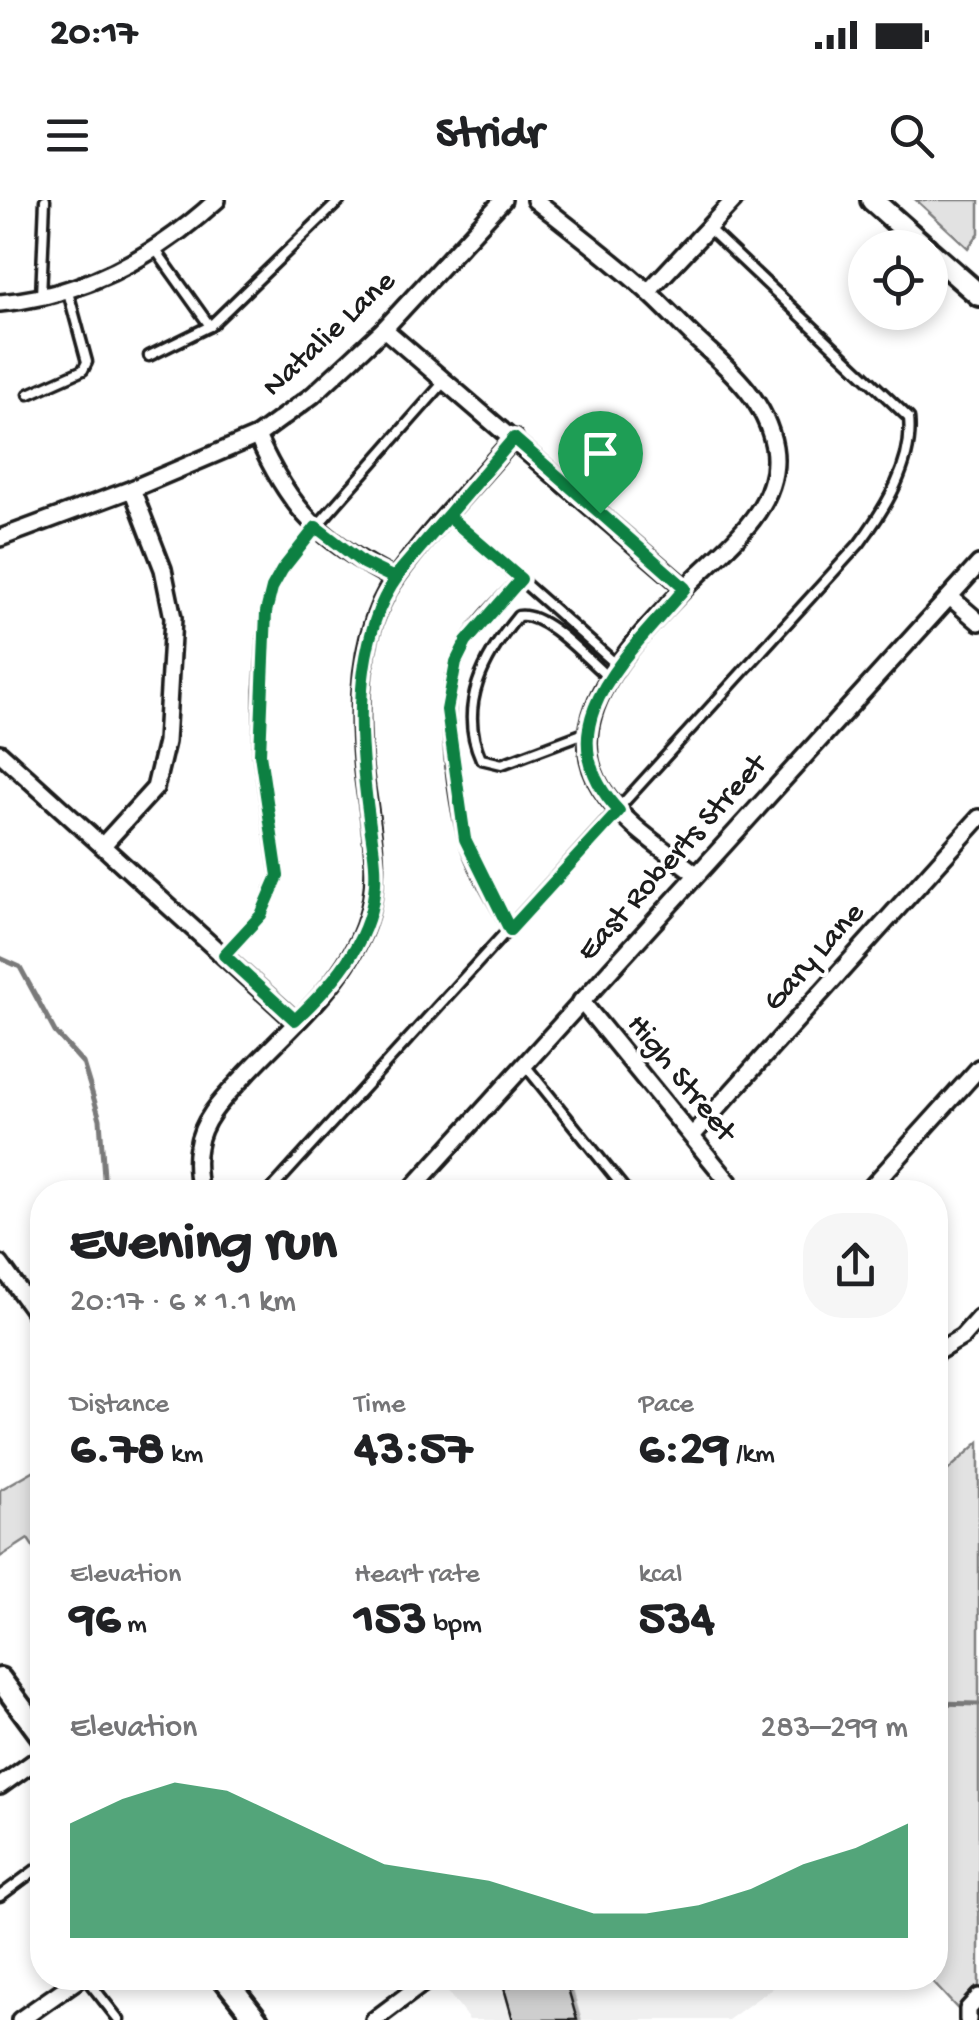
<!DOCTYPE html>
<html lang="en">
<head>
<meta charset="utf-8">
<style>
	body { margin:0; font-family:"Gochi Hand",sans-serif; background:#f6f6f6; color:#202124; height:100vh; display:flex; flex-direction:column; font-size:38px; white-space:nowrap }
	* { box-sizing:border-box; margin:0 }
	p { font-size:32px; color:#757577 }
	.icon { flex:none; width:55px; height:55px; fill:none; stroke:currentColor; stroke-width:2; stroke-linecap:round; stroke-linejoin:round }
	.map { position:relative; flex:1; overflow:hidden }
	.drawer { position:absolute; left:30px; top:980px; width:918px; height:810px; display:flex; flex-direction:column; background:#fff; border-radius:40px; box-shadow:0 5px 15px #0003 }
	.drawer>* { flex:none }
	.tools { position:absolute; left:848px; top:30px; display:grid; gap:20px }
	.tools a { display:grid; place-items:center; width:100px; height:100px; border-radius:50%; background:#fff; box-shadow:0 5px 15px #0003; font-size:50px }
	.pin { position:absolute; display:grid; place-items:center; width:85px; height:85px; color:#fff; margin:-102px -42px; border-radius:50% 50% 50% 0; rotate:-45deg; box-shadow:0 0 10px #0007 }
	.pin .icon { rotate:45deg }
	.round { display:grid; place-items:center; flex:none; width:105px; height:105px; border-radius:40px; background:#f6f6f6 }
	.overview { display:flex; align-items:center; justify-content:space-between; height:170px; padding:0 40px }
	h1 { font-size:55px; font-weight:700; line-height:75px }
	.figures { display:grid; grid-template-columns:repeat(3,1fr); gap:15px; height:170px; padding:10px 40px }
	.figures div { display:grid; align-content:center }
	.figures b { font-size:50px; font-weight:700 }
	.figures small { font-size:28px; font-weight:400 }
	.figures p { font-size:28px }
	.chart { height:280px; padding:20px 40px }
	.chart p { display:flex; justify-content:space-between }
	.chart svg { width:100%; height:180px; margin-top:10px; fill:#0b8043; opacity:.7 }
	.status { display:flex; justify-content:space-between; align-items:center; height:70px; padding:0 50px; background:#fff; direction:ltr }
	.status svg { height:28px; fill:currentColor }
	header { display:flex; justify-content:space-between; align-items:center; height:130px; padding:0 40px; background:#fff; font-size:45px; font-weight:700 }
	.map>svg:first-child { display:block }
</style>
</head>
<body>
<div class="status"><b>20:17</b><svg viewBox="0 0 49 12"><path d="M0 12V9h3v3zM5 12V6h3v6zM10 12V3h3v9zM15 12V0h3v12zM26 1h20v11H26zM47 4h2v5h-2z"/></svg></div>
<header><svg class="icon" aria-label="menu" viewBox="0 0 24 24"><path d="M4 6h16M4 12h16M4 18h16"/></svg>Stridr<svg class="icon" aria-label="search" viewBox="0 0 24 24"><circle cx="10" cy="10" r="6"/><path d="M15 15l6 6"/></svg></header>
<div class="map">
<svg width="979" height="1820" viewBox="0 0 979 1820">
	<defs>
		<filter id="shadow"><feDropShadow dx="4.5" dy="4.5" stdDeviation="0" flood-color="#0004"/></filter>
	</defs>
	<rect width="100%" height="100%" fill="#fff"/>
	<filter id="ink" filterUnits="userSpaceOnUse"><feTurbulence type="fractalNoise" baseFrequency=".01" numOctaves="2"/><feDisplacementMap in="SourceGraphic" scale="20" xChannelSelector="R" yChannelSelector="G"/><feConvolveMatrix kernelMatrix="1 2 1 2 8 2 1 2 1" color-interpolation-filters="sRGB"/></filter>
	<g filter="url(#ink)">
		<!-- built -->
		<polygon fill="#f0f0f0" points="437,1778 786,1778 728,1820 469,1820"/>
		<!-- green -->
		<g fill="#e2e2e2" stroke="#7f7f7f" stroke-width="2.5">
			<polygon points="916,0 979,0 979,33 968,48"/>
			<polygon points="979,1242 979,1820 968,1820 929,1778 935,1778 935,1282"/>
			<polygon points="42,1266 42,1360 28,1339 0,1357 0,1290"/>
		</g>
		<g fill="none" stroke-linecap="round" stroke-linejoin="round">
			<!-- stream -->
			<g stroke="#7a7a7a" stroke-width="5">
				<polyline points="0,758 20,767 55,832 83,863 100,919 105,992"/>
				<polyline points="935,1503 979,1504"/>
			</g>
		</g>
		<!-- building -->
		<polygon fill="#cecece" stroke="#1c1c1c" stroke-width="2.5" filter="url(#shadow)" points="527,1778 565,1778 577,1820 513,1820 504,1788 528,1781"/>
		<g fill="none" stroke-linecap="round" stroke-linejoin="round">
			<defs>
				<g id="service">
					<polyline points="155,49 210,126 340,0"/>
					<polyline points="41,97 45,0"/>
					<polyline points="149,156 210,126"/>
					<polyline points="29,194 83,170 87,162 68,92"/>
					<polyline points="448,316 617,465"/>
					<path d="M587,532L502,564L481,559C457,506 484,457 518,416C545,411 587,460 609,478"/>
					<path d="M510,730C494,701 474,671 465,640C453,598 441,505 456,464C467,430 496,403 521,379"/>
					<polyline points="224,755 261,715 277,676 259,555 260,490 266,412 272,388 282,370 316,327 444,182"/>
					<polyline points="524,864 627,992"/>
					<path d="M269,992L859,344C885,309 914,263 909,218L708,28"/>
					<polyline points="0,1696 42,1665"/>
					<polyline points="86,1778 119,1820"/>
					<polyline points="235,1791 253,1778"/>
				</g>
				<g id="minor">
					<path d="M535,0C573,30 611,59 647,91C664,106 679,123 696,139C729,169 766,200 774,247C784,309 721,350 684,389C637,438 556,516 601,588C623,624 664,649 696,674"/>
					<polyline points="648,92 734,0"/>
					<path d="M0,103C83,96 156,56 217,0"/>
					<polyline points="384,129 685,388"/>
					<path d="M257,236C290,310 322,342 395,379"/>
					<polyline points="0,338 132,289 257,236 313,195 384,129 503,0"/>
					<polyline points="950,397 979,422"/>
					<polyline points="0,553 295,821"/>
					<polyline points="103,645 155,588 166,542 173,418 163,369 132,289"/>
					<polyline points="581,801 737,992"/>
					<polyline points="692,936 979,618"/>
					<path d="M200,992C197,978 195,962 198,947C202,917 228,894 247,873C289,828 344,784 365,726C384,675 369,620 363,568C357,506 358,430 396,377C431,328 475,284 514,238"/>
					<polyline points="409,992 979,364"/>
					<polyline points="867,992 979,868"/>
					<polyline points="0,1064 42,1122"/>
					<polyline points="935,1153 962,1137 979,1118"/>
					<polyline points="0,1586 42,1556"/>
					<polyline points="20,1820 80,1778"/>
					<polyline points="374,1820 430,1778"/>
					<polyline points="968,1820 968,1809 979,1797"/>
				</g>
				<g id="tertiary">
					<polyline points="872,0 926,48"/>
					<polyline points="930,52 979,95"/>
					<polyline points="0,1479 42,1536"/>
					<polyline points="224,1778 257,1820"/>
				</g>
			</defs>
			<!-- service casing -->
			<use href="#service" stroke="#1c1c1c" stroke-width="15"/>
			<!-- minor casing -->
			<use href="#minor" stroke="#1c1c1c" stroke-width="22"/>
			<!-- tertiary casing -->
			<use href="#tertiary" stroke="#1c1c1c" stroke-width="28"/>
			<!-- service -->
			<use href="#service" stroke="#fff" stroke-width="8"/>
			<!-- minor -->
			<use href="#minor" stroke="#fff" stroke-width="15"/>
			<!-- tertiary -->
			<use href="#tertiary" stroke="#fff" stroke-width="20"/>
		</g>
	</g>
	<g fill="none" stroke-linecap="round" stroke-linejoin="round" filter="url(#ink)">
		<defs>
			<path id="route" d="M600,313L514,238L394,378L363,363L316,327L282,370L272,388L266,412L260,554L278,676L261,715L224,755L295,820C331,786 368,745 374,693C378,668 372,642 369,618C360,552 354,486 375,421C388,379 420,349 448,316L521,379L466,442L456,462L447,510L465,639L510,730L619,611C539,526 631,453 685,388L600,313"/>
		</defs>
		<!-- route casing -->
		<use href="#route" stroke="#fff" stroke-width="20"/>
		<!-- route -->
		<use href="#route" stroke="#0b8043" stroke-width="12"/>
	</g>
	<g text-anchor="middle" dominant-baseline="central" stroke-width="8" stroke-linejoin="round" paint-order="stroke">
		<!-- street labels -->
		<g font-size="32" fill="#1c1c1c" stroke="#fff">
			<text transform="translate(330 135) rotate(-43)">Natalie Lane</text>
			<text transform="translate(673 659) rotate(-48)">East Roberts Street</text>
			<text transform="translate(815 758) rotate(-48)">Gary Lane</text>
			<text transform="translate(680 879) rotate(51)">High Street</text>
		</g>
	</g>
</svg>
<div class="tools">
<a><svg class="icon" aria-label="locate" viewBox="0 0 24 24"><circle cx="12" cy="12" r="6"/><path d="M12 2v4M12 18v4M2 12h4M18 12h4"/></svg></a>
</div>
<div class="pin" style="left:600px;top:313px;background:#1e9e55"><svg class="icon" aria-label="arrive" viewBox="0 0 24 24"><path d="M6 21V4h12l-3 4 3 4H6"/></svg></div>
<section class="drawer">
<div class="overview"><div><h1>Evening run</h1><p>20:17 · 6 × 1.1 km</p></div><a class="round"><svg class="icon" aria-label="share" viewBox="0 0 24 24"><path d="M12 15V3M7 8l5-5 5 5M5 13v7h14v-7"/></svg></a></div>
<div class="figures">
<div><p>Distance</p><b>6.78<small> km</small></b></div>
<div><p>Time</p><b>43:57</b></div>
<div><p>Pace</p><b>6:29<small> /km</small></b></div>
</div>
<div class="figures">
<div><p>Elevation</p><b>96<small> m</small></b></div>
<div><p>Heart rate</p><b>153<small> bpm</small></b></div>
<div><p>kcal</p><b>534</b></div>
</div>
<div class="chart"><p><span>Elevation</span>283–299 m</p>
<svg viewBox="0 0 160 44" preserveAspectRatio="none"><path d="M0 44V16L10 10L20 6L30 8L40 14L50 20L60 26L70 28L80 30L90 34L100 38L110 38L120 36L130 32L140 26L150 22L160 16V44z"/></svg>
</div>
</section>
</div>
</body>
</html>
